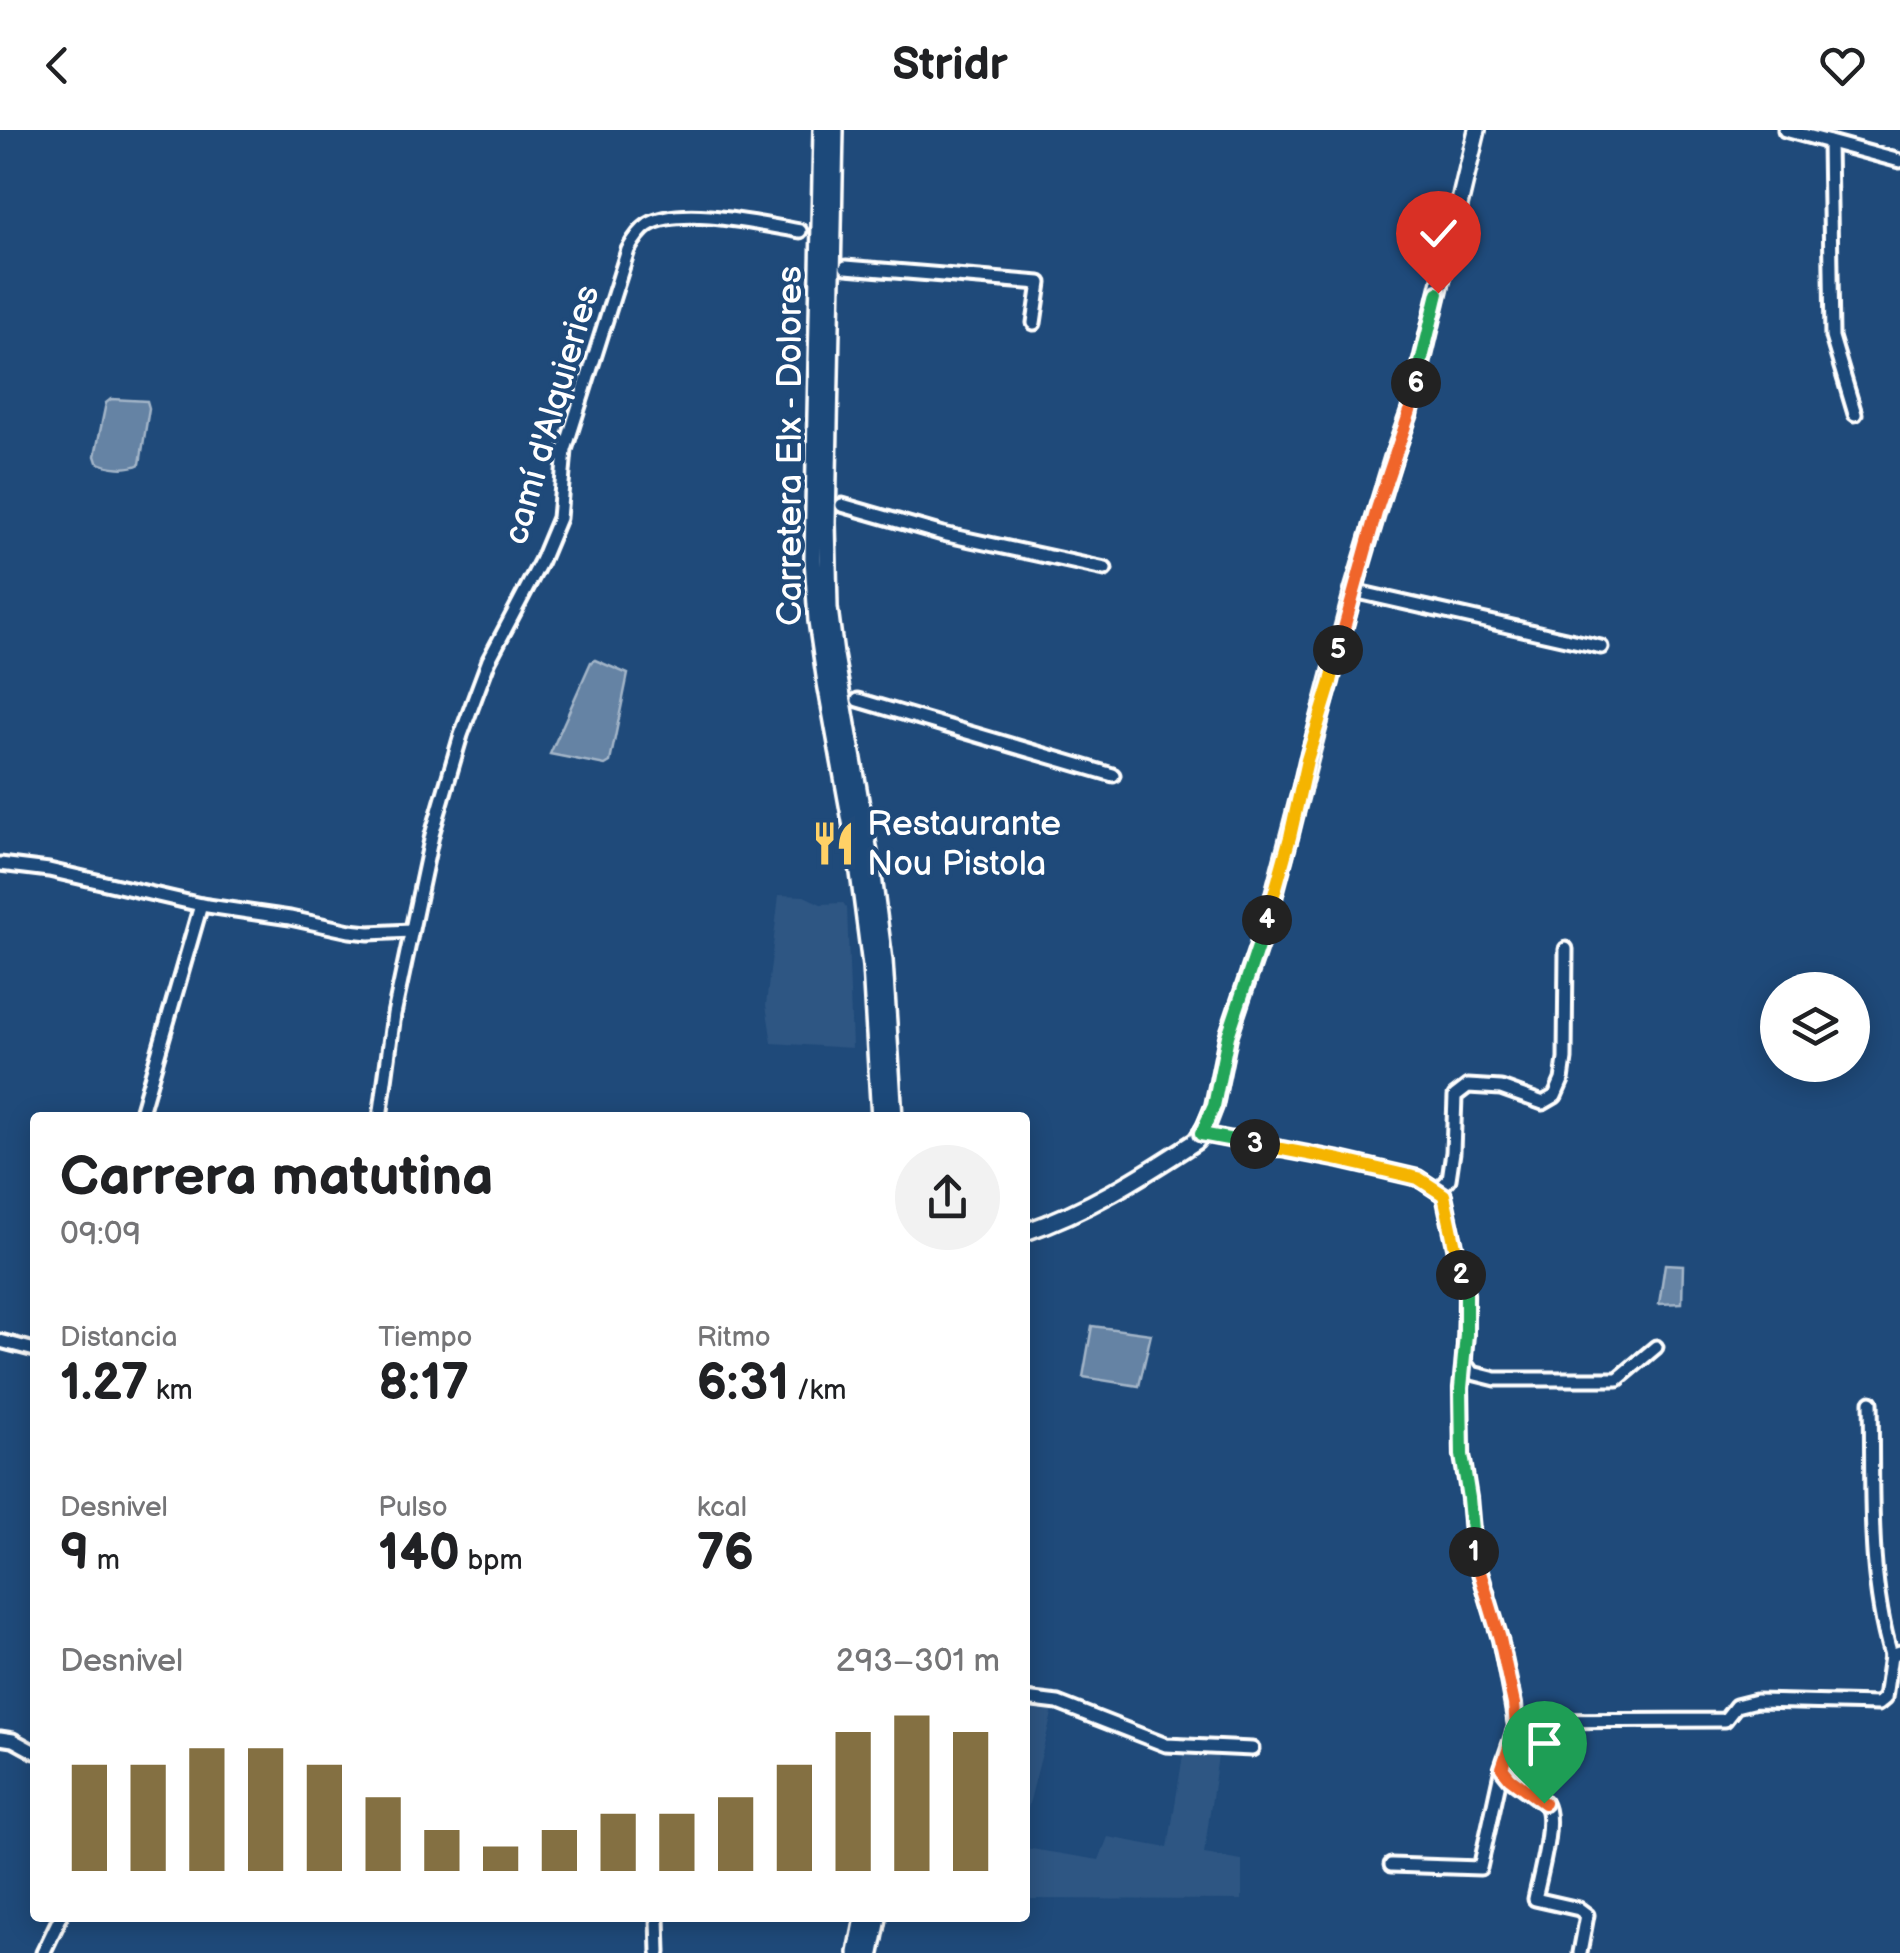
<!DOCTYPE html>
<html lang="es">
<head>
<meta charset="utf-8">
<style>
	body { margin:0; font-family:"Balsamiq Sans",sans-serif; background:#f2f2f2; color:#202124; height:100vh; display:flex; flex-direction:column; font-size:38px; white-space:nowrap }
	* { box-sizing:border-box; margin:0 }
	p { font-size:32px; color:#757577 }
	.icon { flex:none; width:55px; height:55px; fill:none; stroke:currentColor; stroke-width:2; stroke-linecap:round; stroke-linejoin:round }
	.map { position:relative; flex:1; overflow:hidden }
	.details { position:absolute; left:30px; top:982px; width:1000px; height:810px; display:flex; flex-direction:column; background:#fff; border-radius:10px; box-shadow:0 5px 25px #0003 }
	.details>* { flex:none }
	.tools { position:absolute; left:1760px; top:842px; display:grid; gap:20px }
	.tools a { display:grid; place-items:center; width:110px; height:110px; border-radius:50%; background:#fff; box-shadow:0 5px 25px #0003; font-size:50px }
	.pin { position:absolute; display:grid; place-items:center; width:85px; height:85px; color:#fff; margin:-102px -42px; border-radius:50% 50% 50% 0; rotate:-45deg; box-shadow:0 0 10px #0007 }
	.pin .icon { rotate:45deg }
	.km { position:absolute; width:50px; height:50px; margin:-25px; border-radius:50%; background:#222; color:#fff; font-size:28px; line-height:50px; text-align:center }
	.round { display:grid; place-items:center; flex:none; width:105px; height:105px; border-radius:52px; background:#f2f2f2 }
	.head { display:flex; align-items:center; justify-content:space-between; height:170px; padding:0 30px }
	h1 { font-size:55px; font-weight:700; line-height:75px }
	.metrics { display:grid; grid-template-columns:repeat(3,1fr); gap:15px; height:170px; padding:10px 30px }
	.metrics div { display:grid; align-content:center }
	.metrics b { font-size:50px; font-weight:700 }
	.metrics small { font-size:28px; font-weight:400 }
	.metrics p { font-size:28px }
	.chart { height:280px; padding:20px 30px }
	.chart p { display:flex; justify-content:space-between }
	.chart svg { width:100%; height:180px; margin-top:10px; stroke:#847042; stroke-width:6 }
	header { display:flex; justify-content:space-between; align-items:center; height:130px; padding:0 30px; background:#fff; font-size:45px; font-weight:700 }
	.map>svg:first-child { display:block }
</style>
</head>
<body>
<header><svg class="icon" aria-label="back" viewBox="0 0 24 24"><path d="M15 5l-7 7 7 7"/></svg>Stridr<svg class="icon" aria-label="heart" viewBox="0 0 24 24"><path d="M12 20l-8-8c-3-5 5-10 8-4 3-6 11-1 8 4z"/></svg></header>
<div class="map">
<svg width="1900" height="1823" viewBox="0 0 1900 1823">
	<rect width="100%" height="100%" fill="#1f4a7a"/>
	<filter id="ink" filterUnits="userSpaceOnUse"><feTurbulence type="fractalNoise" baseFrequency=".01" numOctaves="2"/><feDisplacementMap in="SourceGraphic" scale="20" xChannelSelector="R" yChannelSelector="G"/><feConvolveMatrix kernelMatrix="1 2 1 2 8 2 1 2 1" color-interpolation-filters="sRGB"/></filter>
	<g filter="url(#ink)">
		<!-- built -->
		<g fill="#2e5683">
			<polygon points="779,765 804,766 821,774 843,773 847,778 852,918 772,913 766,875"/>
			<polygon points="1025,1573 1054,1576 1025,1690"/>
			<polygon points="1184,1619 1219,1619 1204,1724 1242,1730 1242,1770 1025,1769 1025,1718 1099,1730 1108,1707 1168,1718"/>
		</g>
		<!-- water -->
		<g fill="#6583a4" stroke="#a3b5c8" stroke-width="2.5">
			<path d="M111,269L147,271L149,278L140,334C128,340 109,338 97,332L95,326L106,273Z"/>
			<polygon points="595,530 628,544 610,632 605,635 550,624 591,532"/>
			<polygon points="1665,1134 1683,1135 1682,1173 1659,1174"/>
			<polygon points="1092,1196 1151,1204 1139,1256 1083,1247"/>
		</g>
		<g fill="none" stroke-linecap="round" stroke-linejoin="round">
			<defs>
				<g id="street">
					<polyline points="1785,0 1900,31"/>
					<polyline points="1829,12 1832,207 1855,284"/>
					<polyline points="846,137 1040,153 1034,193"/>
					<polyline points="842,375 943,404 1105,439"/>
					<polyline points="1353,461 1601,517"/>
					<polyline points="858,570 1113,645"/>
					<polyline points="0,734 49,740 201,775"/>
					<polyline points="141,983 201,775 290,788 350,801 369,803 411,801"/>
					<path d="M380,988L394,884L432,705L461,605L489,530L541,431L559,388L565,320L628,120C633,111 639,101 648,95C680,75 764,95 800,101"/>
					<polyline points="1201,1004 1340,1030 1418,1048 1444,1065 1466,1164 1464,1232 1472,1243 1496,1249 1618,1249 1656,1217"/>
					<polyline points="1438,1061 1449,1049 1453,1022 1455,966 1468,956 1501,958 1543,973 1555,966 1562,950 1565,929 1566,819"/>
					<polyline points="0,1211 35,1220"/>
					<path d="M1464,1232L1461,1258L1462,1325L1469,1368L1473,1420L1500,1509L1516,1597L1502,1638C1514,1651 1536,1661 1545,1674C1556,1690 1539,1749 1535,1769L1579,1779L1587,1785L1580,1823"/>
					<path d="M1871,1272C1873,1355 1867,1445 1891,1525"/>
					<polyline points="1025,1569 1058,1573 1166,1615 1252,1619"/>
					<polyline points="1515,1591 1725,1590 1736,1576 1756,1571 1878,1574 1885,1568 1891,1525 1900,1522"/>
					<polyline points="0,1608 13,1610 35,1622"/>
					<polyline points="1391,1735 1480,1738 1502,1638"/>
					<polyline points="658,1788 659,1823"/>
					<polyline points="43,1823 60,1788"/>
				</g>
				<g id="secondary">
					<polyline points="822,0 813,428 817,491 826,553 856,719 871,836 880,988"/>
					<polyline points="835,0 827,393 829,478 835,525 873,746 884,831 894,988"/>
					<path d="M1025,1102C1087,1081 1141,1047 1196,1011L1206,997L1214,976L1228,907L1267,791L1353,461L1393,328L1410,281L1477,0"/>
					<polyline points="857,1823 864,1788"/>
					<polyline points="871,1823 878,1788"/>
				</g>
			</defs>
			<!-- street casing -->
			<use href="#street" stroke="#fff" stroke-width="19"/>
			<!-- secondary casing -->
			<use href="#secondary" stroke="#fff" stroke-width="22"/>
			<!-- street -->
			<use href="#street" stroke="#1f4a7a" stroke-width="11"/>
			<!-- secondary -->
			<use href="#secondary" stroke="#1f4a7a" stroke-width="15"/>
		</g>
	</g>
	<g fill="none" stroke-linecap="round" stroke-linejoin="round" filter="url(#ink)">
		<defs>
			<polyline id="split-1" points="1474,1422 1500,1509 1514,1574 1516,1597 1502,1638 1510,1648 1544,1673"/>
			<polyline id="split-2" points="1461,1145 1466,1164 1466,1205 1461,1258 1462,1325 1469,1368 1474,1422"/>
			<polyline id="split-3" points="1255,1014 1340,1030 1418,1048 1444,1065 1461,1145"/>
			<polyline id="split-4" points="1255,1014 1201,1004 1214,976 1228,906 1267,790"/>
			<polyline id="split-5" points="1267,790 1290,707 1307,630 1331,552 1338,520"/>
			<polyline id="split-6" points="1338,520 1377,379 1410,281 1416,253"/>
			<polyline id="split-7" points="1416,253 1438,163"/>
		</defs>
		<!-- split-1 casing -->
		<use href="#split-1" stroke="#fff" stroke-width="20"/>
		<!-- split-2 casing -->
		<use href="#split-2" stroke="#fff" stroke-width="20"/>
		<!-- split-3 casing -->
		<use href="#split-3" stroke="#fff" stroke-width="20"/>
		<!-- split-4 casing -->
		<use href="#split-4" stroke="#fff" stroke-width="20"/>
		<!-- split-5 casing -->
		<use href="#split-5" stroke="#fff" stroke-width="20"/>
		<!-- split-6 casing -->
		<use href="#split-6" stroke="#fff" stroke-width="20"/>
		<!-- split-7 casing -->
		<use href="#split-7" stroke="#fff" stroke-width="20"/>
		<!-- split-1 -->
		<use href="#split-1" stroke="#f0652b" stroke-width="12"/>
		<!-- split-2 -->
		<use href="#split-2" stroke="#22a559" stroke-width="12"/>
		<!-- split-3 -->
		<use href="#split-3" stroke="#f5b400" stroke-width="12"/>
		<!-- split-4 -->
		<use href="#split-4" stroke="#22a559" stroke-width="12"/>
		<!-- split-5 -->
		<use href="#split-5" stroke="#f5b400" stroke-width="12"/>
		<!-- split-6 -->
		<use href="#split-6" stroke="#f0652b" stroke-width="12"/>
		<!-- split-7 -->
		<use href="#split-7" stroke="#22a559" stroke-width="12"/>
	</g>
	<!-- icons -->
	<defs>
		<symbol id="restaurant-bare" viewBox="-9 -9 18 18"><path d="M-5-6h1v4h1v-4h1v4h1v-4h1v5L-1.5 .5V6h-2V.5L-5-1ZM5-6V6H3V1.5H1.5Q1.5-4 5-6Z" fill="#ffd166" stroke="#1f4a7a" stroke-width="2.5" paint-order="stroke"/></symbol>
	</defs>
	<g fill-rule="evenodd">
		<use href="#restaurant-bare" x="802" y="682" width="63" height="63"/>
	</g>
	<g text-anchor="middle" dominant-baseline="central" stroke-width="8" stroke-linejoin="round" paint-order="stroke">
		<!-- street labels -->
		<g font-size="35" fill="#fff" stroke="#1f4a7a">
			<text transform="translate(552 285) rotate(-74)">camí d'Alquieries</text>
			<text transform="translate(790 316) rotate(-90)">Carretera Elx - Dolores</text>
		</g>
		<!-- poi labels -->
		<g font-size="35" fill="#fff" stroke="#1f4a7a" text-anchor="start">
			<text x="867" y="694">Restaurante<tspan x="867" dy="40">Nou Pistola</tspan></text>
		</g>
	</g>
</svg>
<div class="tools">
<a><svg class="icon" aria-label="layers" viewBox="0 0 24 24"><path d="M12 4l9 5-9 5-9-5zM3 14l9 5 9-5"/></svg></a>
</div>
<div class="pin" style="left:1544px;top:1673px;background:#1e9e55"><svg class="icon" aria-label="arrive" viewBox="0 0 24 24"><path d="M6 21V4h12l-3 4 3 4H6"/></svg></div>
<div class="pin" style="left:1438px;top:163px;background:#d93025"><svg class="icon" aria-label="check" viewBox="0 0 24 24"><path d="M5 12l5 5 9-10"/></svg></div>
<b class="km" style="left:1474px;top:1422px">1</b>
<b class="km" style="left:1461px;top:1145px">2</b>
<b class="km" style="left:1255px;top:1014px">3</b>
<b class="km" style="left:1267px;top:790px">4</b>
<b class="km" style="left:1338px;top:520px">5</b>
<b class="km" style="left:1416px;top:253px">6</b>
<section class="details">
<div class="head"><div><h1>Carrera matutina</h1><p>09:09</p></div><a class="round"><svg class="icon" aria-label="share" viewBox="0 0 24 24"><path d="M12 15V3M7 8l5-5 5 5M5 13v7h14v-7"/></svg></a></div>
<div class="metrics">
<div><p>Distancia</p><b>1.27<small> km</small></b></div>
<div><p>Tiempo</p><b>8:17</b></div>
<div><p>Ritmo</p><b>6:31<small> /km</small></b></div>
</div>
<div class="metrics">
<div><p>Desnivel</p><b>9<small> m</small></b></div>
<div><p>Pulso</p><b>140<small> bpm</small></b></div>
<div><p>kcal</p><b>76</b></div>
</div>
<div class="chart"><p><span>Desnivel</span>293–301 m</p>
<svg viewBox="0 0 160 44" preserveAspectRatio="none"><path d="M5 44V18M15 44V18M25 44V14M35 44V14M45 44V18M55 44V26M65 44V34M75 44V38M85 44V34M95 44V30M105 44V30M115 44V26M125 44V18M135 44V10M145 44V6M155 44V10"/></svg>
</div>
</section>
</div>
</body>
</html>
